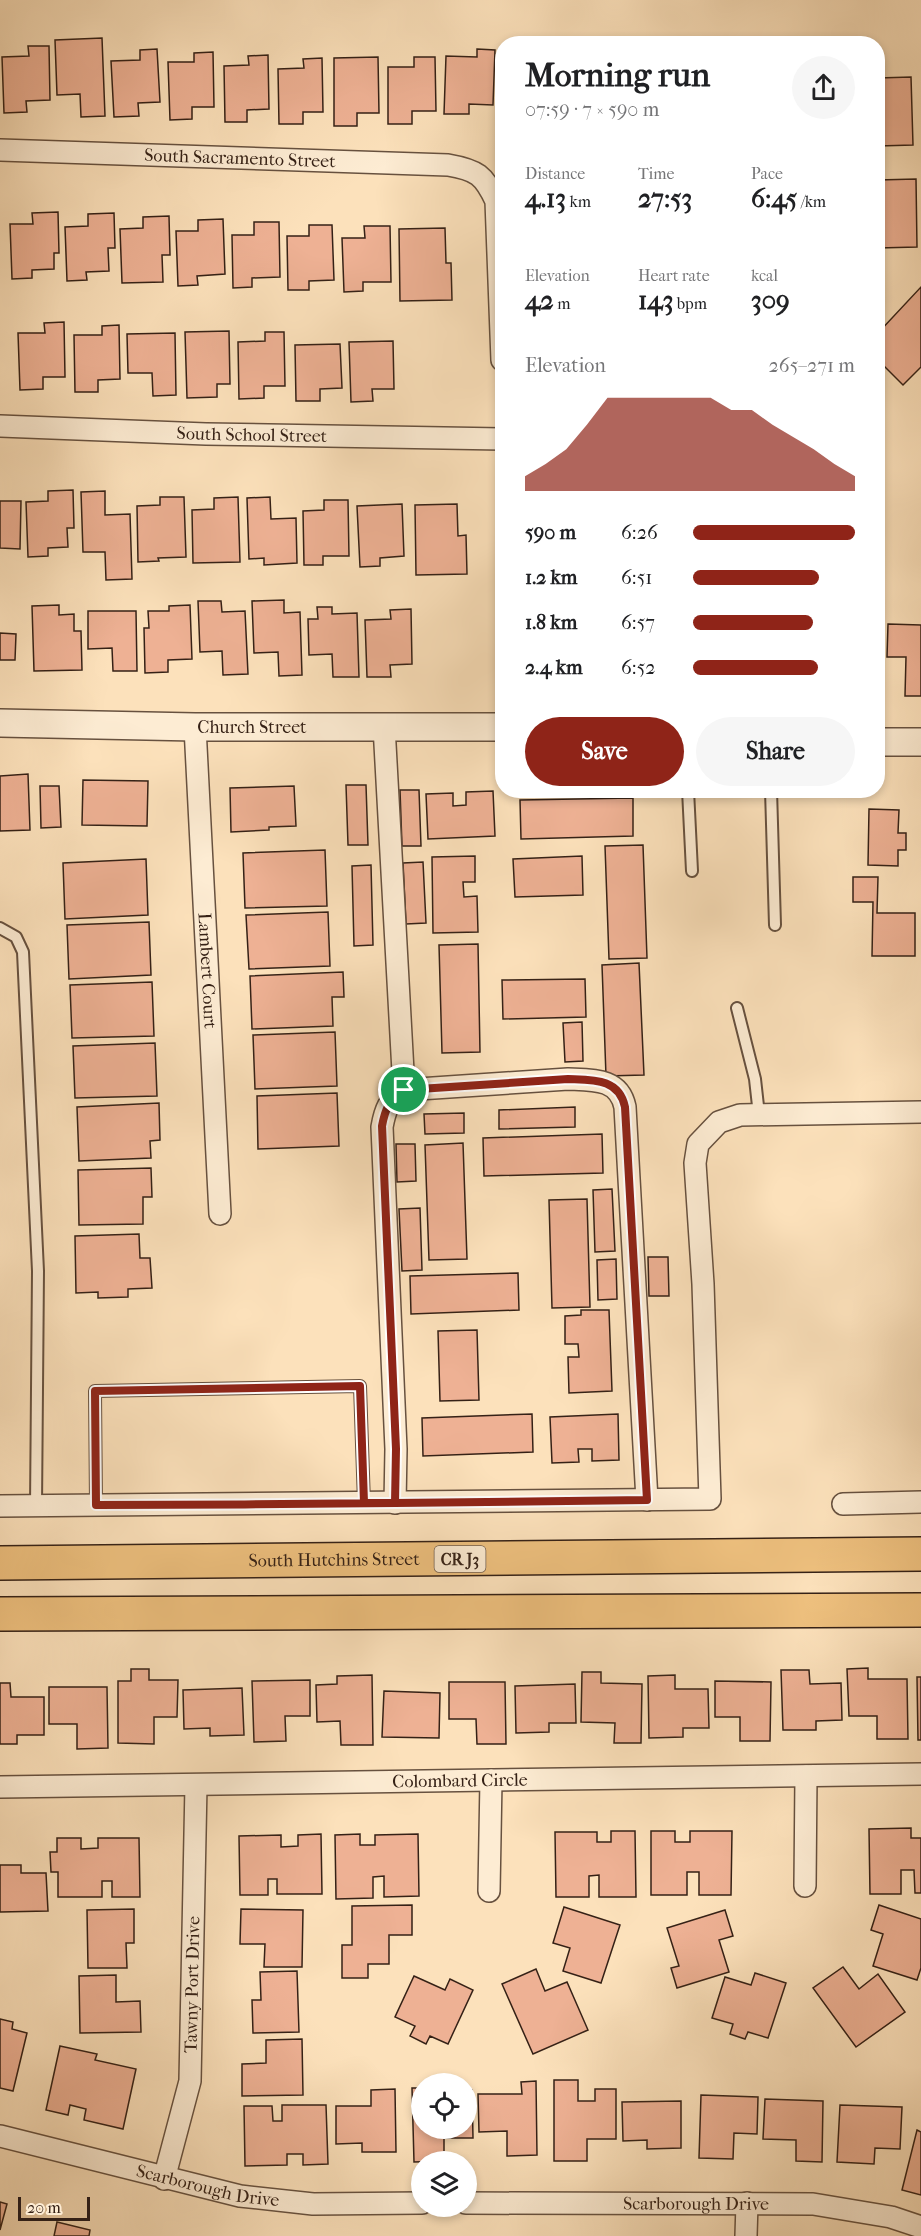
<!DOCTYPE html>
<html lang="en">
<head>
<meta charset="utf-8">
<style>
	body { margin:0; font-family:"IM FELL French Canon",serif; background:#f6f6f6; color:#202124; height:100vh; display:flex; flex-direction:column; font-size:22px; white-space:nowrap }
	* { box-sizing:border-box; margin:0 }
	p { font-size:20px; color:#757577 }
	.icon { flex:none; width:33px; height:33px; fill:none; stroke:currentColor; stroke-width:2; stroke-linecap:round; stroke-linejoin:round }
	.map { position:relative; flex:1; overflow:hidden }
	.details { position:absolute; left:495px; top:36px; width:390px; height:762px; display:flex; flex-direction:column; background:#fff; border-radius:24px; box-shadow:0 3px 9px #0003 }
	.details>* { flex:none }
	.buttons { position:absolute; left:411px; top:2073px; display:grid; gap:12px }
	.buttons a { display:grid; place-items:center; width:66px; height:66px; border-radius:50%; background:#fff; box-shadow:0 3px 9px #0003; font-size:30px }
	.scale { position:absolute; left:18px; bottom:15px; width:72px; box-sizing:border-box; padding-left:6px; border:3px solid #352116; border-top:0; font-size:16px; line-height:21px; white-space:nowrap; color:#352116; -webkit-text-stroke:4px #fdecd3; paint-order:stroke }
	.pin { position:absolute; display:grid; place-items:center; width:51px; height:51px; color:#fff; margin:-26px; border:3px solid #fff; border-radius:50%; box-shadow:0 2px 6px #0007 }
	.round { display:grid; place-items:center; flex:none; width:63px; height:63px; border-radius:32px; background:#f6f6f6 }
	.overview { display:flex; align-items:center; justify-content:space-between; height:102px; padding:0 30px }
	h1 { font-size:33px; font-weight:800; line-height:45px }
	.stats { display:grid; grid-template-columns:repeat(3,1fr); gap:9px; height:102px; padding:6px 30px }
	.stats div { display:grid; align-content:center }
	.stats b { font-size:26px; font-weight:800 }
	.stats small { font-size:16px; font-weight:400 }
	.stats p { font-size:16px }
	.chart { height:168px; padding:12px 30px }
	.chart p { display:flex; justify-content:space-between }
	.chart svg { width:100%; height:108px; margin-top:6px; fill:#8f2418; opacity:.7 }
	.action { display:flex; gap:12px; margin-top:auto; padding:12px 30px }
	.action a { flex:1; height:69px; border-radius:36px; background:#8f2418; color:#fff; font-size:24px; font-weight:800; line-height:69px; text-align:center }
	.action a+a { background:#f6f6f6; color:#202124 }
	ul { padding:0 30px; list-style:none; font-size:20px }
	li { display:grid; grid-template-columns:96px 72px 1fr; align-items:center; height:45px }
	li i { height:15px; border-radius:8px; background:#8f2418 }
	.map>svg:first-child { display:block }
</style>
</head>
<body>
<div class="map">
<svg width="921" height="2236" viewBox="0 0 921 2236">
	<rect width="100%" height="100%" fill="#fce1bb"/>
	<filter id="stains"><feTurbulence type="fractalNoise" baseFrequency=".00333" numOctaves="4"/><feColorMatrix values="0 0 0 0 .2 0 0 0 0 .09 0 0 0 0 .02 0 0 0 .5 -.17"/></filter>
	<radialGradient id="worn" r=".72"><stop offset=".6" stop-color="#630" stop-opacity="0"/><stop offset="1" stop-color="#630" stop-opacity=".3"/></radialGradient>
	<!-- building -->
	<g fill="#eeb194" stroke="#352116" stroke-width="1.5">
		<polygon points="102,38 105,116 81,117 80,94 57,95 55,40"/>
		<polygon points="28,46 49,46 50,100 26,101 27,112 4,113 2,57 29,56"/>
		<polygon points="157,49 160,102 138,103 139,116 114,117 111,61 140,60 140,50"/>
		<polygon points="477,49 495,50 493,105 469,104 469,114 444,114 446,56 477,57"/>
		<polygon points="213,52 214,107 192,107 192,119 170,120 168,62 194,62 194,53"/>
		<polygon points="268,55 269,109 247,110 247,122 225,122 224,66 249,65 248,56"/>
		<polygon points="378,57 379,113 357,113 357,126 334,126 334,58"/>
		<polygon points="414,57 435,57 436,111 412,111 412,124 388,124 388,67 414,67"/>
		<polygon points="322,58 323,112 303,112 303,124 279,124 278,69 304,68 303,59"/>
		<polygon points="911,77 913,145 878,146 878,78"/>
		<polygon points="916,179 917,247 878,248 878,180"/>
		<polygon points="58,212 59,253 54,253 54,269 32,270 32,278 12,279 10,224 33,224 32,213"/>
		<polygon points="114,213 115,248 108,248 109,271 86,272 87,280 67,281 65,227 88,226 88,214"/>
		<polygon points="169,216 170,255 162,255 163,282 122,283 120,229 143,228 143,217"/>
		<polygon points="223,219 225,274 197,276 198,285 178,286 176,231 198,231 198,220"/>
		<polygon points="254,222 279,222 280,277 252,278 252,287 233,288 232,235 254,235"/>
		<polygon points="309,225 332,225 334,280 309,281 309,290 288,290 287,236 309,236"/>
		<polygon points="364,226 390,226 391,282 363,282 363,291 344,292 342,238 365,238"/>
		<polygon points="445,228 446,263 451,263 452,300 400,301 399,229"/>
		<polygon points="921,287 921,367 903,385 878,360 878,333"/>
		<polygon points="64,322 65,377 43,377 43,389 20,390 18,333 45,333 44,323"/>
		<polygon points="119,325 120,379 98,380 98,392 75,392 74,335 102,335 102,326"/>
		<polygon points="229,331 230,384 217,384 217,397 187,398 185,332"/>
		<polygon points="265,332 284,332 285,386 264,386 264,398 239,399 238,342 265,341"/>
		<polygon points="175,333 176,395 153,396 152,373 128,373 127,334"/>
		<polygon points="393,341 394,389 372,389 373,401 351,402 349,342"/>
		<polygon points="340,344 342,388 320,389 320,401 296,401 295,345"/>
		<polygon points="73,490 74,528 67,528 68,547 48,548 48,556 28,557 26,502 48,501 48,491"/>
		<polygon points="105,491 105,515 130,514 132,579 106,580 105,552 83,552 81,492"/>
		<polygon points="160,497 184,497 186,557 158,558 159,561 138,562 137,506 160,505"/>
		<polygon points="238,497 240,562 193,563 192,510 214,509 214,498"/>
		<polygon points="270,497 271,519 296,518 297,563 264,565 264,558 249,559 247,498"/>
		<polygon points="324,500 348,500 349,556 323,556 323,565 304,565 303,511 324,510"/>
		<polygon points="0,501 21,501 20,549 0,548"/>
		<polygon points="402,504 404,556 380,558 380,566 360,567 357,506"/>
		<polygon points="457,504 458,536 466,535 467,574 416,575 415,505"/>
		<polygon points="284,600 284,613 300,612 302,675 279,676 278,652 254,653 252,601"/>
		<polygon points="198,601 221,601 222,612 245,611 248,674 223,675 222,651 200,652"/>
		<polygon points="59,605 59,615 74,614 74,631 81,631 82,670 34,671 32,606"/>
		<polygon points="190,605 192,659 168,660 168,672 145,673 144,628 149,628 148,611 169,611 169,606"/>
		<polygon points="317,607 332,607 332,614 357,613 359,677 333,677 332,654 309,655 308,619 318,619"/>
		<polygon points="411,609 412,664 390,665 391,677 367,677 365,620 391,619 390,610"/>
		<polygon points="88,611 136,611 137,671 113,671 112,648 88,649"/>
		<polygon points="888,624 921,625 921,696 905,696 906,657 887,657"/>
		<polygon points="0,633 16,634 15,660 0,660"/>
		<polygon points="28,774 30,830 0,831 0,776"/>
		<polygon points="83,780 148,781 147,826 82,825"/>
		<polygon points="346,785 366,785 368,845 348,845"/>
		<polygon points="40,786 59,786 61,827 41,828"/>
		<polygon points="294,786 296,826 269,827 269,830 231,832 230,788"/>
		<polygon points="400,790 419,790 421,846 402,846"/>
		<polygon points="493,791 495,836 428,839 426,794 453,793 453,806 466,805 466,792"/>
		<polygon points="633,798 633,836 521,839 520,800"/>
		<polygon points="869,809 899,810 898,833 906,833 906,850 898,850 898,866 868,865"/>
		<polygon points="643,845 647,958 609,959 605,846"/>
		<polygon points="325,850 327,906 245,908 243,853"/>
		<polygon points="475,856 475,882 463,882 464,897 477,896 478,932 433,933 432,857"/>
		<polygon points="582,856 583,895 515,897 513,859"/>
		<polygon points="146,859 148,915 65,919 63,863"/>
		<polygon points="423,862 426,923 406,924 403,863"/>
		<polygon points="371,865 373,945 354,946 352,866"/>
		<polygon points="853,877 878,877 877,913 915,913 915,956 872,956 873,902 853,902"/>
		<polygon points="328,912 330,966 249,969 246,915"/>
		<polygon points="149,922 151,975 69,979 67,925"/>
		<polygon points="478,944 480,1052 442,1053 439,945"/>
		<polygon points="639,963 644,1075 606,1076 602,965"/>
		<polygon points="343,972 344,997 332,997 333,1026 252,1029 250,976"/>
		<polygon points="585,979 586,1017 503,1019 502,980"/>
		<polygon points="152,982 154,1036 72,1038 70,985"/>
		<polygon points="582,1022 583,1061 565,1062 563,1023"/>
		<polygon points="335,1032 337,1086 255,1089 253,1035"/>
		<polygon points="155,1043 157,1096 75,1098 73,1046"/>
		<polygon points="337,1093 339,1146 258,1149 257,1096"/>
		<polygon points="159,1103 160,1140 150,1141 151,1158 79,1161 77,1107"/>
		<polygon points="575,1107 575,1127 499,1129 499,1110"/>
		<polygon points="464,1113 464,1133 425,1134 424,1114"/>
		<polygon points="602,1134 603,1173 484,1176 483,1138"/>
		<polygon points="463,1143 467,1259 429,1260 425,1145"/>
		<polygon points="396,1144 415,1144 416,1181 397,1182"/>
		<polygon points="151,1168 152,1197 143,1197 143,1224 79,1225 78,1170"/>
		<polygon points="612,1189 615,1251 595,1252 593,1190"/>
		<polygon points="587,1199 590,1307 552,1308 549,1200"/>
		<polygon points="420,1208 422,1270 402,1271 399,1209"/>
		<polygon points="139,1234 140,1258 150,1258 152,1288 128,1289 128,1297 98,1298 98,1292 76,1293 75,1236"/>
		<polygon points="648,1257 668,1257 669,1296 649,1296"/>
		<polygon points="616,1259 617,1299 598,1300 597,1260"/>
		<polygon points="518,1273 519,1310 411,1314 410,1276"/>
		<polygon points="581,1310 609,1310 612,1391 569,1393 568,1357 579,1357 578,1344 565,1344 565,1316 581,1315"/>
		<polygon points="477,1330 479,1400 440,1401 438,1331"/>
		<polygon points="532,1414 533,1452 423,1456 422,1418"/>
		<polygon points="618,1414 619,1460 592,1461 592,1449 578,1449 579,1462 552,1463 550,1417"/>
		<polygon points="868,1668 868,1679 907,1679 908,1739 877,1739 877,1716 849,1716 847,1669"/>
		<polygon points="131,1669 149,1669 149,1680 178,1680 177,1717 154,1717 154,1744 118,1743 118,1681 131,1681"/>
		<polygon points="781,1670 809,1670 810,1684 841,1683 842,1720 816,1721 816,1730 783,1730"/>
		<polygon points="582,1672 601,1672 601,1683 642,1684 641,1743 614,1743 615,1723 581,1722"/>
		<polygon points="372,1675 373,1745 341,1745 340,1721 317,1722 316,1685 337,1684 337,1676"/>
		<polygon points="675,1675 675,1689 708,1689 709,1728 683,1728 683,1737 649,1738 648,1676"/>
		<polygon points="917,1677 921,1677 921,1740 918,1740"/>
		<polygon points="310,1680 310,1716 285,1716 286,1741 254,1742 252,1681"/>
		<polygon points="715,1681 771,1682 770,1741 740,1741 740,1717 715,1717"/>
		<polygon points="449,1682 505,1682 506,1744 477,1744 476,1719 449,1719"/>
		<polygon points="0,1683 10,1683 11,1697 44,1697 44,1735 17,1735 17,1744 0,1744"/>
		<polygon points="575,1684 576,1723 549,1723 549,1732 516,1733 515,1686"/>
		<polygon points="49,1687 107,1687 108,1748 77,1749 77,1724 49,1724"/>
		<polygon points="242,1688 244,1735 210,1736 210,1728 184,1729 183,1690"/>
		<polygon points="384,1691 440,1693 439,1738 382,1737"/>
		<polygon points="911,1828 911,1838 921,1838 921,1893 915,1893 914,1870 901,1870 901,1894 870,1894 869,1829"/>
		<polygon points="611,1831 635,1831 636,1897 599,1897 599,1875 589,1876 589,1897 556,1897 555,1832 597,1832 597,1842 611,1842"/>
		<polygon points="651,1831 675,1831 675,1842 690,1842 690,1831 732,1831 731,1895 699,1895 699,1872 687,1872 687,1895 651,1895"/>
		<polygon points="321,1834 322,1894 277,1894 277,1879 268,1879 268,1895 240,1895 239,1836 281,1835 281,1847 298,1846 298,1835"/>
		<polygon points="360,1834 360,1845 375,1845 375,1835 418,1834 419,1896 384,1897 384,1876 373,1877 373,1898 336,1899 335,1835"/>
		<polygon points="57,1838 81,1838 81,1849 98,1848 98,1838 139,1838 140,1897 112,1897 112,1881 102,1881 102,1897 58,1897 58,1872 51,1872 50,1852 57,1852"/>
		<polygon points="0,1865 21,1865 21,1873 46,1873 48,1911 0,1912"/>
		<polygon points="412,1905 412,1935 389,1935 389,1964 368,1964 368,1978 342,1978 342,1945 352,1945 352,1906"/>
		<polygon points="879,1905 921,1919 921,1968 917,1980 873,1966 883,1934 871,1930"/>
		<polygon points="564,1907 620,1925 601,1983 563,1971 570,1948 553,1943"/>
		<polygon points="134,1909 134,1943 126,1943 127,1968 88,1968 87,1910"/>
		<polygon points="241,1909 303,1910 302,1967 264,1967 265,1944 240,1944"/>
		<polygon points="725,1910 733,1936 719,1940 729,1972 677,1988 671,1968 679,1966 667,1928"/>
		<polygon points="843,1967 859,1989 878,1974 905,2012 856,2047 813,1988"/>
		<polygon points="536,1969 545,1991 567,1982 588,2030 533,2054 502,1984"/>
		<polygon points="297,1971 299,2032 253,2033 252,2000 261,2000 260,1972"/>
		<polygon points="755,1973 786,1983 768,2038 748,2032 745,2039 730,2034 733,2024 712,2018 725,1977 751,1985"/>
		<polygon points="116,1975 116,2002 140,2001 141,2032 80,2033 79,1976"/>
		<polygon points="414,1976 445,1990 450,1979 473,1990 448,2044 430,2036 426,2044 410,2036 415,2026 395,2017"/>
		<polygon points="0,2019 13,2022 12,2029 27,2033 13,2091 0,2088"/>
		<polygon points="302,2039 303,2095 242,2096 242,2064 266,2063 266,2040"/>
		<polygon points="60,2046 97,2054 95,2060 136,2069 123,2129 84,2120 86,2109 70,2105 68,2115 46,2110"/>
		<polygon points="554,2080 578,2080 578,2101 595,2101 595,2089 616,2089 616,2139 587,2139 587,2161 554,2161"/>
		<polygon points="536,2081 537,2155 507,2156 507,2131 479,2132 478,2094 522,2094 521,2082"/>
		<polygon points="412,2088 422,2088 422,2128 466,2128 466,2090 472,2090 473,2138 444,2138 444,2161 414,2162"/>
		<polygon points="395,2089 396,2152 362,2152 362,2143 336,2144 336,2106 371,2106 371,2090"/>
		<polygon points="701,2095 758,2097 757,2134 734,2133 733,2159 699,2158"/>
		<polygon points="765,2099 823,2101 822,2162 796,2161 796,2140 763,2139"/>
		<polygon points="681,2101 681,2148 647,2149 647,2140 623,2141 622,2102"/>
		<polygon points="282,2105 326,2105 328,2164 303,2165 303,2154 287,2154 287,2165 245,2166 244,2106 272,2106 273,2121 282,2121"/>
		<polygon points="840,2105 902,2107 900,2149 875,2148 874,2164 837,2162"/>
		<polygon points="917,2130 921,2132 921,2195 902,2190"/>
		<polygon points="0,2202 7,2204 0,2230"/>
		<polygon points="57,2222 90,2230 89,2236 54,2236"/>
	</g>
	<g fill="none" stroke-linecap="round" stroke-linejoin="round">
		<defs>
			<g id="service">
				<polyline points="688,790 692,871"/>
				<polyline points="771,790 775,925"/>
				<polyline points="0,928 16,937 23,952 38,1271 36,1506"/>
				<polyline points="737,1008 755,1079 759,1115"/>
				<polyline points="96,1505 95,1391 360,1386 364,1503"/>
			</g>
			<g id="minor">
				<path id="s1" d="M0,150L448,165C477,170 484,175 496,201L502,360"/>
				<path id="s2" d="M0,426L206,434L502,439"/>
				<polyline points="384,726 404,1090"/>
				<path id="s3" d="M195,727L220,1214"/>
				<path d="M395,1503L396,1449L382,1127C385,1110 389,1099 404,1090L568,1079C593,1080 619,1078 625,1107L647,1500"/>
				<polyline points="843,1504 921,1502"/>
				<polyline points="0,1506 710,1499 703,1284 695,1163 698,1144 719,1122 740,1115 921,1112"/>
				<path id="s4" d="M0,1787L921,1774"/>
				<polyline points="805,1886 806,1776"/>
				<polyline points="489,1891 491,1780"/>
				<path id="s5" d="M0,2136L240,2196L313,2204L422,2203"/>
				<path id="s6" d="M164,2179L190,2081L196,1785"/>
				<path id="s7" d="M466,2203L813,2204L891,2217L921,2227"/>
				<polyline points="746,2236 747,2203"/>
			</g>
			<g id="tertiary">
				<path id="s8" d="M0,723L195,727H502"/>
				<polyline points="878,742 921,742"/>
			</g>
			<g id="primary">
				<path id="s9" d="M0,1563L921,1554"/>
				<polyline points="0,1614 921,1610"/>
			</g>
		</defs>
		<!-- service casing -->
		<use href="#service" stroke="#67513f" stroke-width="14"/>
		<!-- minor casing -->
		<use href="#minor" stroke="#67513f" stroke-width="24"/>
		<!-- tertiary casing -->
		<use href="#tertiary" stroke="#67513f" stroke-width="30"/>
		<!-- primary casing -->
		<use href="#primary" stroke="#352116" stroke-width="36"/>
		<!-- service -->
		<use href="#service" stroke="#fdecd3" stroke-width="10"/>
		<!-- minor -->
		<use href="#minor" stroke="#fdecd3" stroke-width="21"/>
		<!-- tertiary -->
		<use href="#tertiary" stroke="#fdecd3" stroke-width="27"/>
		<!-- primary -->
		<use href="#primary" stroke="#eec07e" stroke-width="33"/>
	</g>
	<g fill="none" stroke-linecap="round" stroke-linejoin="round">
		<defs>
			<path id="route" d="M404,1090C389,1099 385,1110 382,1126L396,1449L395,1503C295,1504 196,1505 96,1505L95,1391L360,1386L364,1503H395L647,1500L625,1107C619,1078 593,1080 568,1079L404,1090"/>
		</defs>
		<!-- route casing -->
		<use href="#route" stroke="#fff" stroke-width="12"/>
		<!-- route -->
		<use href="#route" stroke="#8f2418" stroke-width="8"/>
	</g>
	<g text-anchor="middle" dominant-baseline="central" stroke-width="4.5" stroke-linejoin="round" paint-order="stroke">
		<!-- shield labels -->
		<rect fill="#fdecd3" stroke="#715e4f" stroke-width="1.5" x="434.5" y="1546" width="51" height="26" rx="4.5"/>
		<g font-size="16" font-weight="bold" fill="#352116">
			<text x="460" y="1559">CR J3</text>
		</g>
		<!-- street labels -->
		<g font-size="18" fill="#352116" stroke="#fdecd3">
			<text stroke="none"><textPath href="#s1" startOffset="240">South Sacramento Street</textPath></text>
			<text stroke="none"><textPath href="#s2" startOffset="252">South School Street</textPath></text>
			<text stroke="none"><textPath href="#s8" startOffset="252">Church Street</textPath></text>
			<text stroke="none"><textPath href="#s3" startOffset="244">Lambert Court</textPath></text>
			<text stroke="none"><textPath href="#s9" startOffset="334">South Hutchins Street</textPath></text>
			<text stroke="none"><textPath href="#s4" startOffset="460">Colombard Circle</textPath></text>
			<text stroke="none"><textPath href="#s6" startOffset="198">Tawny Port Drive</textPath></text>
			<text stroke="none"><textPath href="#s5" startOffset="214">Scarborough Drive</textPath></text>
			<text stroke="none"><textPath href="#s7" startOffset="230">Scarborough Drive</textPath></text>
		</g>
	</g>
	<rect width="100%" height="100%" filter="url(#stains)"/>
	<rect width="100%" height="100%" fill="url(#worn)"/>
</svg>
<div class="buttons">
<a><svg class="icon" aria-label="locate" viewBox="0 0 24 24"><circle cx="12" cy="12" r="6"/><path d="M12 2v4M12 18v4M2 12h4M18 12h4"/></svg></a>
<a><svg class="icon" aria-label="layers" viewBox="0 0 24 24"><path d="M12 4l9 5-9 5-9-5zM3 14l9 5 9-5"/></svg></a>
</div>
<div class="scale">20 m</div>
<div class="pin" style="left:404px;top:1090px;background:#1e9e55"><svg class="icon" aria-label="arrive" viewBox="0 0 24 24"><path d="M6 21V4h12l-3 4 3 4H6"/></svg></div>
<section class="details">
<div class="overview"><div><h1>Morning run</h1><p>07:59 · 7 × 590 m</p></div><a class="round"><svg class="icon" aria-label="share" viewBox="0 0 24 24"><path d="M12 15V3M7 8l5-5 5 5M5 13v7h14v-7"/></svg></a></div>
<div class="stats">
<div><p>Distance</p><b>4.13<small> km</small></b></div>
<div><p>Time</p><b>27:53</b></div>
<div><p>Pace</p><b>6:45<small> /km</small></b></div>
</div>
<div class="stats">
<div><p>Elevation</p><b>42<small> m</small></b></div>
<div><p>Heart rate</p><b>143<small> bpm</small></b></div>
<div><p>kcal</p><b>309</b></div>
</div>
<div class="chart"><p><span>Elevation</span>265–271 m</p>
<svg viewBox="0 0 160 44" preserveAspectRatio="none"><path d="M0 44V38L10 33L20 27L30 17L40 6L50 6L60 6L70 6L80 6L90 6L100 11L110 11L120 17L130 22L140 27L150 33L160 38V44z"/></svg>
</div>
<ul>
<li><b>590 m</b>6:26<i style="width:100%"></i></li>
<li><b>1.2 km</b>6:51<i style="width:78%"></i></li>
<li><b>1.8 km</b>6:57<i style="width:74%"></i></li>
<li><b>2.4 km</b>6:52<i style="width:77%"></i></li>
</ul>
<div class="action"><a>Save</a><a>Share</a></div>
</section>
</div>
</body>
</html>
